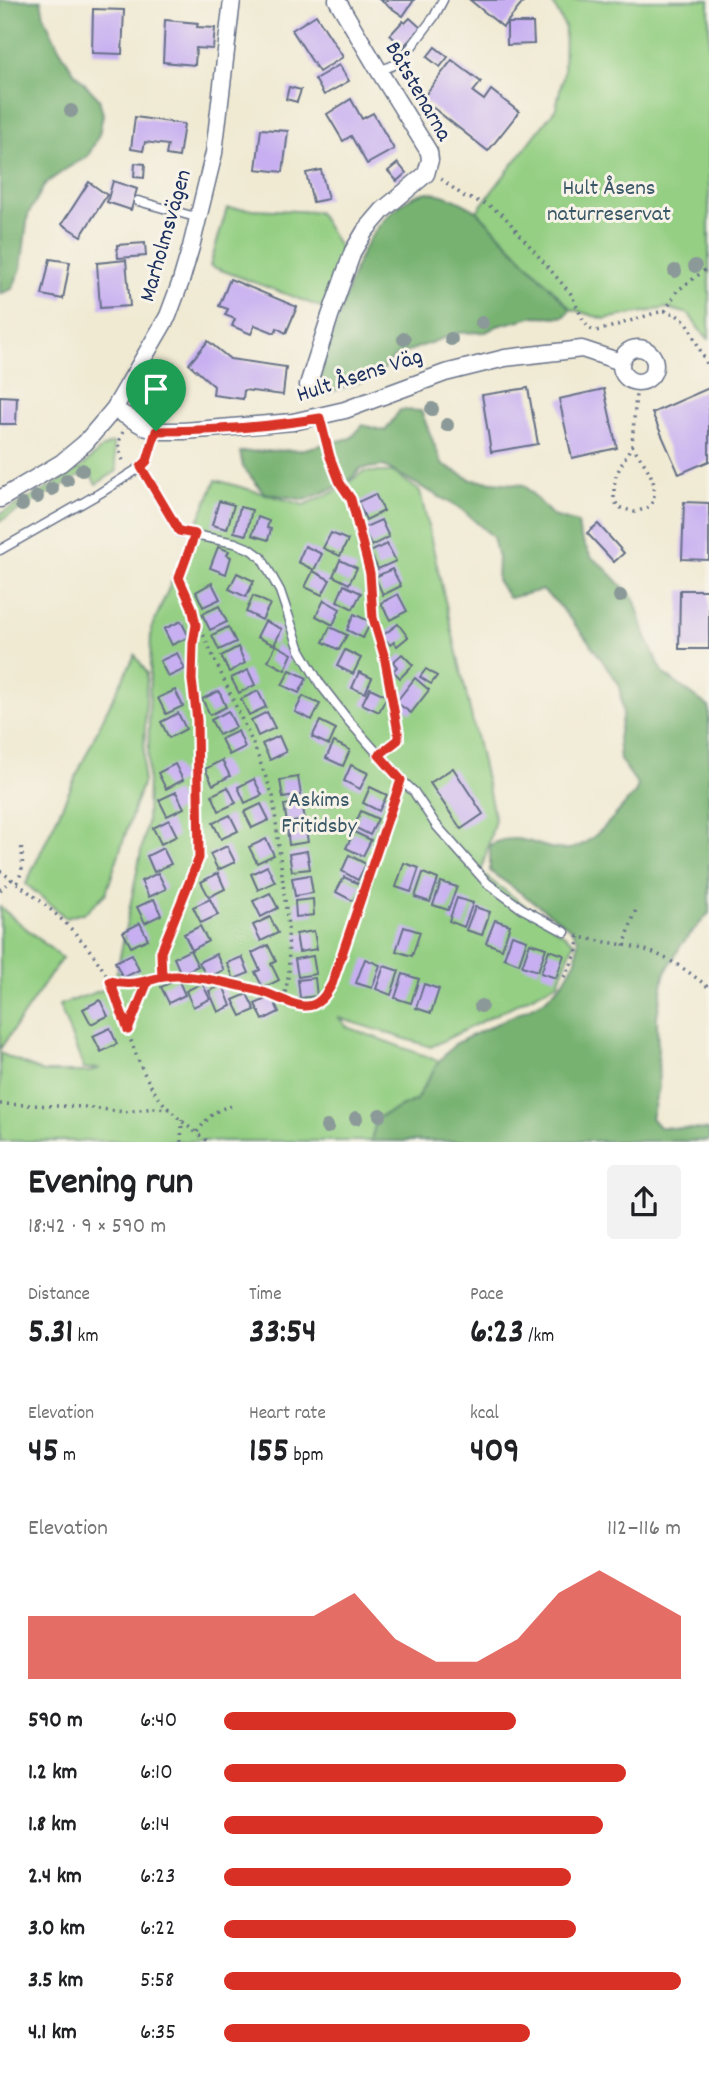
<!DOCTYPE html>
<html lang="en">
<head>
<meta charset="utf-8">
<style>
	body { margin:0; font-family:Dekko,sans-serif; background:#f2f2f2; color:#202124; height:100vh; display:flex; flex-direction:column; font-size:26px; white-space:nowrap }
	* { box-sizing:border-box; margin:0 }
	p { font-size:23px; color:#757577 }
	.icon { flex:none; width:38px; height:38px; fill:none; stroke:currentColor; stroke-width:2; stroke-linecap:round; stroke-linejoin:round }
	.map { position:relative; height:1142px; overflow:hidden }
	.details { display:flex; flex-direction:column; background:#fff; flex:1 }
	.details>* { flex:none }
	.pin { position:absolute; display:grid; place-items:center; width:60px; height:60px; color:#fff; margin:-72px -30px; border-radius:50% 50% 50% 0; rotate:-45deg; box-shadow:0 0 7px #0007 }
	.pin .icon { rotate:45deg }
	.round { display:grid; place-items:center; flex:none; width:74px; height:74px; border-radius:7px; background:#f2f2f2 }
	.head { display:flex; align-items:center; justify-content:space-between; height:119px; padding:0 28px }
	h1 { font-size:38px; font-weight:800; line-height:52px }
	.stats { display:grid; grid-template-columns:repeat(3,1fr); gap:10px; height:119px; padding:7px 28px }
	.stats div { display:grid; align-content:center }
	.stats b { font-size:35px; font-weight:800 }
	.stats small { font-size:19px; font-weight:400 }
	.stats p { font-size:19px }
	.chart { height:196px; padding:14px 28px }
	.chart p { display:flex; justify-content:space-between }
	.chart svg { width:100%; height:126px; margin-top:7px; fill:#d93025; opacity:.7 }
	ul { padding:0 28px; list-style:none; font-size:23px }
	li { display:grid; grid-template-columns:112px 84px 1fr; align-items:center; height:52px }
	li i { height:18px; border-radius:9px; background:#d93025 }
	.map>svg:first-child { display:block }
</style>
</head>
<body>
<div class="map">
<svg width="709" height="1142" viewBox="0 0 709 1142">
	<rect width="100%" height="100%" fill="#f7f3e8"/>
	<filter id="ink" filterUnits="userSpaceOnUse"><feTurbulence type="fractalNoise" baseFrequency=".0143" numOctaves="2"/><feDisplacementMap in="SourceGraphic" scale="14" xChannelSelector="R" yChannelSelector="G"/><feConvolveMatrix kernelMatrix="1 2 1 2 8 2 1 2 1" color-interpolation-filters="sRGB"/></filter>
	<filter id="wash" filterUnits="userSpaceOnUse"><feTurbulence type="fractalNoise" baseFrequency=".00686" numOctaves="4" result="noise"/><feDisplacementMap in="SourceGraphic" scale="28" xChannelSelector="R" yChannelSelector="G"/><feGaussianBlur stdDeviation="1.57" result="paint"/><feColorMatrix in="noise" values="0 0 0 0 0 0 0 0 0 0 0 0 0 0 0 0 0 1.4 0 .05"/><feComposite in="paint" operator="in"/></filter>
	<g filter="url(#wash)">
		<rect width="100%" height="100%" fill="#f0ead3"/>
		<!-- green -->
		<g fill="#94cf83" stroke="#587f70" stroke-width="2">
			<polygon points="551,0 709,0 709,339 699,329 689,314 667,308 604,319 571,309 477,211 556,108 564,72 565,27"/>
			<polygon points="227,208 318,212 344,254 323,308 210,266"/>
			<path d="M113,443L117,471L96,484L89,472H87L0,521V514C28,499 58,485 83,466C93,458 100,446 113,443Z"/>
			<polygon points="363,472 393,472 420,491 495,819 481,873 574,942 558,983 431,1047 339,1018 347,1027 439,1061 416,1100 377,1118 371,1141 0,1141 0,1053 43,1072 89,1072 100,1068 84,1069 59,1005 114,986 147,822 151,629 216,480 304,505 338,490"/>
			<polygon points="135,655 147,673 143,781 106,893 86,912 66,918 26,884 106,712"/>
			<polygon points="0,907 62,958 0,1049"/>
		</g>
		<!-- forest -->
		<g fill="#77b271" stroke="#497068" stroke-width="2">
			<polygon points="0,0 41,0 44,16 58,46 73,71 99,99 103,114 99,135 88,156 66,169 45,184 28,215 21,269 12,289 0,294"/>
			<path d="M428,192C446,194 461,202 477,211L571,309L564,317L535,316L497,326L486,332L457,333L395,356L377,377L316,397C320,383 322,369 326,355C330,339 337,324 342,308C355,269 360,243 391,213C402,202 412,195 428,192Z"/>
			<path d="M400,410L421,411L442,464L472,480L524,485L553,516L578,523L580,536L591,557L603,566L634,598L647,640L664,674L709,707V913L681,945L664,975L657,1017L659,1088L651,1118L659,1127L709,1130V1141H371L377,1118L416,1100L439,1061L456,1043L544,1001L564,981L576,960L578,939L570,928L490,871V845C523,827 544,856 574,848C597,841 619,810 635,793L638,785L620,760L618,738L623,712L619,684L586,638L558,604L542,590L509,598L497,580L498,558L493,537L460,508L384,466L360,469L347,483L305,500L264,493L243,467L240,452L300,450L351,438L363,425L385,431Z"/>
		</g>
		<g id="blocks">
			<!-- building -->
			<g fill="#c7aff1">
				<polygon points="380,0 414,0 403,16"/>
				<polygon points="470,0 525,0 503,27"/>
				<polygon points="93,9 124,10 122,54 92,53"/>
				<polygon points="316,15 343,57 319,72 292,30"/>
				<polygon points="410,18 421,28 403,47 390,35 403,21 405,23"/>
				<polygon points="165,20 198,23 197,27 215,28 213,49 196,48 195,65 163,62"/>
				<polygon points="507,23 533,23 534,44 507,45"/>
				<polygon points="435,47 448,57 440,67 427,57"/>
				<polygon points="452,60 481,82 473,92 484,100 491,90 519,112 488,151 422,99"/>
				<polygon points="339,65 349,81 324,95 315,79"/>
				<polygon points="289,87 301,90 297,102 286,99"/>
				<polygon points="351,99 362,119 373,113 394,149 367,164 351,136 343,141 327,114"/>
				<polygon points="135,117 184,124 179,157 166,155 168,145 145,142 143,151 131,149"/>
				<polygon points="261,129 288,131 283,172 256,169"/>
				<polygon points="135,163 145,164 144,178 134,177"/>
				<polygon points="398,163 406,173 397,181 388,171"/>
				<polygon points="321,170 328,199 313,202 306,173"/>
				<polygon points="113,181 137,189 131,210 107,202"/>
				<polygon points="89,182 107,195 81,236 62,224"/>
				<polygon points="145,243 146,256 118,258 117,245"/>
				<polygon points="50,259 70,262 63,299 42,295"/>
				<polygon points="126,260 130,306 100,308 97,263"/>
				<polygon points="230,279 297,307 286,333 277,328 275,333 255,325 251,334 232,326 235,319 225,315 228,309 219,306"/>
				<polygon points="208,341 230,359 286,367 283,395 244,390 243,399 213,395 214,386 189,364"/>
				<polygon points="528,388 538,444 491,452 482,395"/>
				<polygon points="709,388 709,461 679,474 652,413"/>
				<polygon points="604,389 617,448 572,458 559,399"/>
				<polygon points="0,396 17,397 16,424 0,424"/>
				<polygon points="375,494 384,511 366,520 358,502"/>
				<polygon points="219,501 234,505 227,529 212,525"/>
				<polygon points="684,502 709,503 709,560 682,559"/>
				<polygon points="240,507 252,510 246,535 234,532"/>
				<polygon points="258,517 269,521 267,528 271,529 268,540 252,535"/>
				<polygon points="381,520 389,537 371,546 363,528"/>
				<polygon points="598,524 624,553 614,562 587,533"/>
				<polygon points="331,533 348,540 340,556 323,548"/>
				<polygon points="387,544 396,561 378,569 370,552"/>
				<polygon points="305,546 322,554 314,570 298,562"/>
				<polygon points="218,547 229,551 227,555 231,557 226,574 210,568"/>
				<polygon points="340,560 357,568 349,584 333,576"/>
				<polygon points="392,569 401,586 383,595 375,577"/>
				<polygon points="313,571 330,580 322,595 305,587"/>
				<polygon points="237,573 254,581 246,597 229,589"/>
				<polygon points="212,583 220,599 203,607 196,592"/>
				<polygon points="344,585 361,593 353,609 337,601"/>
				<polygon points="680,590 709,590 709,649 679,649"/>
				<polygon points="398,594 407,611 390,620 381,603"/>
				<polygon points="253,596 270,604 262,620 246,612"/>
				<polygon points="324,600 340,609 333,625 316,616"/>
				<polygon points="219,606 227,622 210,630 202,614"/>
				<polygon points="354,614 371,622 363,638 347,630"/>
				<polygon points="181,621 189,637 172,645 164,629"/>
				<polygon points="265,621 282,629 274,645 257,637"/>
				<polygon points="398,624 408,637 397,646 394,642 390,645 382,636"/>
				<polygon points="228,627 236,642 219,650 212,635"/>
				<polygon points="330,627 347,635 339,650 323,642"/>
				<polygon points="276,645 292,654 285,670 268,661"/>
				<polygon points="238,647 245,663 229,672 221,656"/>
				<polygon points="345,650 361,658 353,674 337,666"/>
				<polygon points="177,653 185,669 168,677 160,661"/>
				<polygon points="402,654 413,665 400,678 393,671 397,667 393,662"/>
				<polygon points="426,669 437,676 431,684 420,677"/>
				<polygon points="248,670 255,685 239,693 231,678"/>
				<polygon points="290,670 307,678 299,693 282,685"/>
				<polygon points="359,672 372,678 365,693 352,688"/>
				<polygon points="415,678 429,690 411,713 396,702"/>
				<polygon points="370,688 387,696 379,712 362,704"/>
				<polygon points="175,690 183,706 166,714 158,698"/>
				<polygon points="219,691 226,707 210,715 202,699"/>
				<polygon points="258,691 266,707 249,715 241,699"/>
				<polygon points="303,696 320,704 312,720 295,712"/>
				<polygon points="228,711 236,727 219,735 211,720"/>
				<polygon points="267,712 275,728 258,736 251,720"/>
				<polygon points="178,713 186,729 169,738 161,722"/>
				<polygon points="320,721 336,729 329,745 312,737"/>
				<polygon points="238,731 245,747 229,755 221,739"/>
				<polygon points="279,736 286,752 270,760 262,744"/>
				<polygon points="334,742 350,750 343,766 326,758"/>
				<polygon points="222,760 230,776 213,785 205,769"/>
				<polygon points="175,764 183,780 166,789 158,773"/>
				<polygon points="351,765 368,773 360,789 344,781"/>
				<polygon points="453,768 483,814 461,829 430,783"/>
				<polygon points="298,777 301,795 283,798 280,780"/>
				<polygon points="254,779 262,795 245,803 238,787"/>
				<polygon points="228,787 236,803 219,811 212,795"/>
				<polygon points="370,787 387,795 379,811 363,803"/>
				<polygon points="176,792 184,808 167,816 159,800"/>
				<polygon points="302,802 305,820 287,823 284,805"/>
				<polygon points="261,804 269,820 252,828 244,812"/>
				<polygon points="361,811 378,819 370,835 354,827"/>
				<polygon points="230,815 238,831 221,839 213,823"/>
				<polygon points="169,820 177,836 161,844 153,828"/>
				<polygon points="305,824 308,842 289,845 287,827"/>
				<polygon points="354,832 371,840 363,856 346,848"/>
				<polygon points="266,839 274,855 257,863 249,847"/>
				<polygon points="227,846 235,862 218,870 210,854"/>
				<polygon points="163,848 171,864 154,872 147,856"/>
				<polygon points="307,851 310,869 292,871 289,854"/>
				<polygon points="349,855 366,864 358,880 342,871"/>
				<polygon points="404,863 419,868 411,892 396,887"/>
				<polygon points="267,866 275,882 258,890 251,874"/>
				<polygon points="158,873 166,889 149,897 141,881"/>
				<polygon points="218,873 225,889 209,897 201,882"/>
				<polygon points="423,873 438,879 430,902 415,897"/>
				<polygon points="310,875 313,893 295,896 292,878"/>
				<polygon points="344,877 361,885 353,901 336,892"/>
				<polygon points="441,882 457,887 448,910 433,905"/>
				<polygon points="270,893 278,908 261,917 253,901"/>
				<polygon points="457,898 473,903 464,927 449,921"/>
				<polygon points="154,899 161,915 145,923 137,907"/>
				<polygon points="210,899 218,915 201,923 193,907"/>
				<polygon points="313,899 314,915 296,917 295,901"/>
				<polygon points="475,907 490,912 482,935 466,930"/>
				<polygon points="270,917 278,933 261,941 253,925"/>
				<polygon points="495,920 510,925 502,949 486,943"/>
				<polygon points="140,923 148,939 131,947 123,932"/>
				<polygon points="200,926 208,941 192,950 184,934"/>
				<polygon points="404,927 420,932 412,956 396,951"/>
				<polygon points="314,931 317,949 299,952 296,934"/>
				<polygon points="512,935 527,940 519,964 504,958"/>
				<polygon points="530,943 546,948 538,971 522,966"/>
				<polygon points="268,945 276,961 271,964 279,980 263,988 255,972 260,970 252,953"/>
				<polygon points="190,950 198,966 181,974 174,958"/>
				<polygon points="549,950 564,955 556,978 541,973"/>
				<polygon points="132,954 139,970 123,978 115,962"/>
				<polygon points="216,954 224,970 207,978 199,962"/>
				<polygon points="313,956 316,974 298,977 295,959"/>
				<polygon points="242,957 249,973 234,979 227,963"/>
				<polygon points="365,959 380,965 372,988 356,983"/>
				<polygon points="384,966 399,971 391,995 376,989"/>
				<polygon points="403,974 419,979 411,1003 395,998"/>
				<polygon points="315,978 317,996 300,998 298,980"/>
				<polygon points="178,979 185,995 169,1003 161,987"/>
				<polygon points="202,983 210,999 193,1007 186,991"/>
				<polygon points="424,984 439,989 431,1013 416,1008"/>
				<polygon points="223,985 231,1006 218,1012 209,991"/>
				<polygon points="247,994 255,1010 241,1016 233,1000"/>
				<polygon points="272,996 279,1012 263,1020 255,1004"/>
				<polygon points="100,1000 108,1016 91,1024 83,1009"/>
				<polygon points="110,1028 117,1044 101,1052 93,1036"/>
			</g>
		</g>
	</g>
	<g filter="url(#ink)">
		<use href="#blocks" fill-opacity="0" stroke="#667087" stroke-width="2"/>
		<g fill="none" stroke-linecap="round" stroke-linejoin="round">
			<defs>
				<g id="lane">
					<polyline points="379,71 399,63 434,17 443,0"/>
					<polyline points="138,201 199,218"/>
					<polyline points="141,467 179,532 235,543 250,549 261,557 280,591 300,650 320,684 348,720 401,780 414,792 436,825 487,883 521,908 565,932"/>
					<polyline points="0,550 100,493 141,467 147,461 156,431"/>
				</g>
				<g id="street">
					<circle cx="638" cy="365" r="17"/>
					<polyline points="308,385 330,316 353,251 365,231 383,210 426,174 430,160 429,152 379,71 337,0"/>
					<polyline points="114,409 145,427 156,431 184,431 293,422 345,410 445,373 505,358 582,349 621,362"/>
					<polyline points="0,499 61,463 85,443 114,409 168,316 181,281 191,247 214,153 232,0"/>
				</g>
			</defs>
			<!-- lane casing -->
			<use href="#lane" stroke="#667087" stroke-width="11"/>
			<!-- street casing -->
			<use href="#street" stroke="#667087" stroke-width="19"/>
			<!-- path -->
			<g stroke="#667087" stroke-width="3.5" stroke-dasharray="2 5" stroke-linecap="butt">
				<polyline points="441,179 465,197 487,204 504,216 571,294 584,322 590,329 596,331 608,328 655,313 665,311 675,314 687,322 709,369"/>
				<polyline points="665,311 677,291 709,267"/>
				<polyline points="323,431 330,457 340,483 351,499 370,573 373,618 384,655 398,732 398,740 389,748"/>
				<polyline points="123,432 118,444 124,465"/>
				<path d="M632,445C644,465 663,483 650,507L635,512L618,507L614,499V487L616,475L632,445L637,381"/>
				<polyline points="196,625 199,625 254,746 273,796 288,926 289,972 284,999"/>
				<path d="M0,871C33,894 67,920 91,952C98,961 104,971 110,981C140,989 151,975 178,976C204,977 238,985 263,992C276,996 291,1005 304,1006C318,1006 326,995 332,984L396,792"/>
				<path d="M17,883C24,869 23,859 21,843"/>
				<polyline points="0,890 12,879"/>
				<path d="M577,936C598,942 621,943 642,949C667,956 690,972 709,988"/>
				<polyline points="624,946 636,909"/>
				<polyline points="162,977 161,952 199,857 197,720 192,680 193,644 196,625 192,607 179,578 190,548"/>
				<path d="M564,977C571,965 579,952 579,937"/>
				<path d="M110,981C125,1016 132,1056 153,1089C165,1109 189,1128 209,1142"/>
				<polyline points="128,1030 148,981"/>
				<polyline points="0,1104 85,1107 124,1112 155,1108 170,1109"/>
				<path d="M197,1132C208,1118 215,1108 234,1106"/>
				<polyline points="181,1142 182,1120"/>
			</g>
			<!-- lane -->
			<use href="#lane" stroke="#fff" stroke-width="8"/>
			<!-- street -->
			<use href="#street" stroke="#fff" stroke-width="16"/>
		</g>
		<!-- trees -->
		<g fill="#8b9998">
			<circle cx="71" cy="111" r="7"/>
			<circle cx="695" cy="266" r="7"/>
			<circle cx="675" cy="271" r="7"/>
			<circle cx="482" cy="323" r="7"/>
			<circle cx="404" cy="339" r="7"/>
			<circle cx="451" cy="339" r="7"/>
			<circle cx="432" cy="409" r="7"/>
			<circle cx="447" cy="425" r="7"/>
			<circle cx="82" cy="470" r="7"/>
			<circle cx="67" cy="480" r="7"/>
			<circle cx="52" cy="489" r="7"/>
			<circle cx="37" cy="497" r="7"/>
			<circle cx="22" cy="505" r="7"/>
			<circle cx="620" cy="596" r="7"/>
			<circle cx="481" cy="1006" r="7"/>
			<circle cx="380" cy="1115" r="7"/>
			<circle cx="356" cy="1118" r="7"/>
			<circle cx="327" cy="1127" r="7"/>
		</g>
	</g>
	<g fill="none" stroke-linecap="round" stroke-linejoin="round" filter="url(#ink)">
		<defs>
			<path id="route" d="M156,431L147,461L141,467L179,531L195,534L179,578L192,607L196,625L193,643L192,680L197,720L199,858L161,952L162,977L148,981L128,1030L110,981C140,989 151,975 178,976C204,977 238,985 263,992C276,996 291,1005 304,1006C318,1007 326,995 332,984L401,780L379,755L398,740V732L384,655L373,618L370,573L351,499L340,483L330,457L320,418C267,427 210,431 156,431"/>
		</defs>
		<!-- route casing -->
		<use href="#route" stroke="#fff" stroke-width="14"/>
		<!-- route -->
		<use href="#route" stroke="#d93025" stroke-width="9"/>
	</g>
	<g text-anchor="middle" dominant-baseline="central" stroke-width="6" stroke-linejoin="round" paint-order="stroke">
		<!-- street labels -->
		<g font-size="23" fill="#1b2f5e" stroke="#f7f3e8">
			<text transform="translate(417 92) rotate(60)">Båtstenarna</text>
			<text transform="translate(167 236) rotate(-74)">Marholmsvägen</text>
			<text transform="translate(360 377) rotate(-18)">Hult Åsens Väg</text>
		</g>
		<!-- park labels -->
		<g font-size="23" fill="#395767" stroke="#f7f3e8">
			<text x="609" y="189">Hult Åsens<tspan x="609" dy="26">naturreservat</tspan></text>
			<text x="319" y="801">Askims<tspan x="319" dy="26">Fritidsby</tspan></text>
		</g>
	</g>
</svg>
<div class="pin" style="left:156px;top:431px;background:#1e9e55"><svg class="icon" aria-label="arrive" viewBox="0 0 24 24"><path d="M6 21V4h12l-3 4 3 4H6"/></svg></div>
</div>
<section class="details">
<div class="head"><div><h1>Evening run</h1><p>18:42 · 9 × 590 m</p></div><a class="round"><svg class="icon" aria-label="share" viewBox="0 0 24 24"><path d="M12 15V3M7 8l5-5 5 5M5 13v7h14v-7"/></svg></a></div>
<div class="stats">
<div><p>Distance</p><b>5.31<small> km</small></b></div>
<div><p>Time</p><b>33:54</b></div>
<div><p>Pace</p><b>6:23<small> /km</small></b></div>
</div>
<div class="stats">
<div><p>Elevation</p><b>45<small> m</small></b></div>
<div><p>Heart rate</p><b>155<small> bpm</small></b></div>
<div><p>kcal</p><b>409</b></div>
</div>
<div class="chart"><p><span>Elevation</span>112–116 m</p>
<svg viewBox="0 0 160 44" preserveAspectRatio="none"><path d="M0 44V22L10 22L20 22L30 22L40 22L50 22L60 22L70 22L80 14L90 30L100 38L110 38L120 30L130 14L140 6L150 14L160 22V44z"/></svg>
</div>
<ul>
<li><b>590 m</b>6:40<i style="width:64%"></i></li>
<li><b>1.2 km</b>6:10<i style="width:88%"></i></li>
<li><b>1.8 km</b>6:14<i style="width:83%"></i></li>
<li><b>2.4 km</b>6:23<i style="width:76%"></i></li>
<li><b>3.0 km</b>6:22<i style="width:77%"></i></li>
<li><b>3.5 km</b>5:58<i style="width:100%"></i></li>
<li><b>4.1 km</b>6:35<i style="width:67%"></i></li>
</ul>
</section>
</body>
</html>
